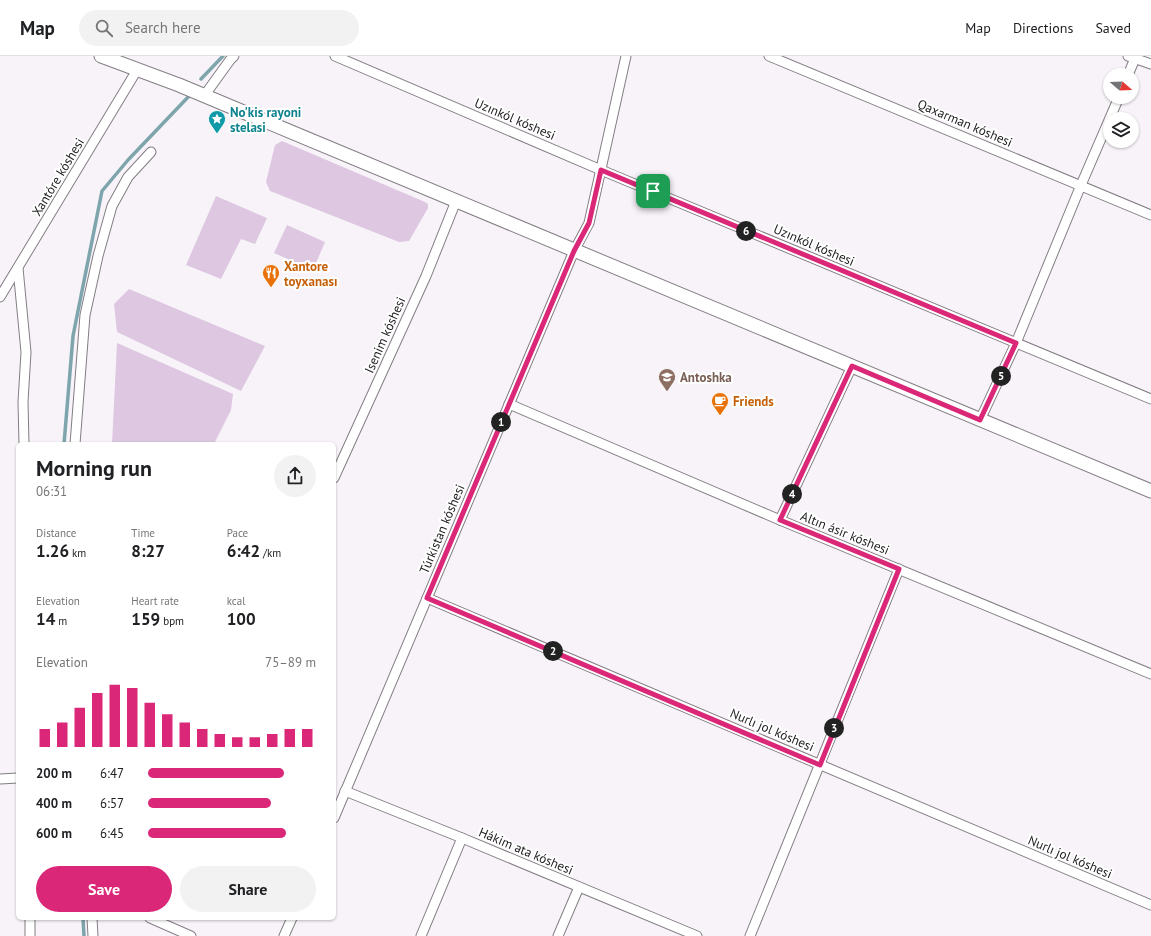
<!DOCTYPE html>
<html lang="en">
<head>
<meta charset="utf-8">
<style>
	body { margin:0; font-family:"PT Sans",sans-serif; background:#f2f2f2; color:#202124; height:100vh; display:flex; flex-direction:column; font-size:15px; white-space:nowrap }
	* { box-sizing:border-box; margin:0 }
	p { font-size:13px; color:#757577 }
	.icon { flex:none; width:22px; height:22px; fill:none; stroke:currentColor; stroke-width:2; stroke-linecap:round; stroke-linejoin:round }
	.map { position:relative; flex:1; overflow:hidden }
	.details { position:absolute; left:16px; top:386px; width:320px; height:478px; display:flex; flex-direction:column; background:#fff; border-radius:6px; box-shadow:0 1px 3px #0004 }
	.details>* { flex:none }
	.needle { width:26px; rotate:109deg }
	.tools { position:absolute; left:1103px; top:12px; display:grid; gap:8px }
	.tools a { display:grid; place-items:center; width:36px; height:36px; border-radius:50%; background:#fff; box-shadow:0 1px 3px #0004; font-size:20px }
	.pin { position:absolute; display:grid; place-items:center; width:34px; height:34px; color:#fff; margin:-17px; border-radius:8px; box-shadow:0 2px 6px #0006 }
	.km { position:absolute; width:20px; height:20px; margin:-10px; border-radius:50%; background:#222; color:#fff; font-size:11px; line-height:20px; text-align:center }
	.round { display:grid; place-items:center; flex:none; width:42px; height:42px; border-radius:21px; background:#f2f2f2 }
	.head { display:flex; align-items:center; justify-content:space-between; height:68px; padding:0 20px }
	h1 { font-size:22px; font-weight:700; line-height:30px }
	.figures { display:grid; grid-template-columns:repeat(3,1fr); gap:6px; height:68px; padding:4px 20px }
	.figures div { display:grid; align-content:center }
	.figures b { font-size:17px; font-weight:700 }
	.figures small { font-size:11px; font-weight:400 }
	.figures p { font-size:11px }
	.chart { height:112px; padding:8px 20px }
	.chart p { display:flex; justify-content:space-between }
	.chart svg { width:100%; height:72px; margin-top:4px; stroke:#db2777; stroke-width:6 }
	.action { display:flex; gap:8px; margin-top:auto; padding:8px 20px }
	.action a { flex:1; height:46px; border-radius:24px; background:#db2777; color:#fff; font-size:16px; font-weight:700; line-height:46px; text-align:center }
	.action a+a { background:#f2f2f2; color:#202124 }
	ul { padding:0 20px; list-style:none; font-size:13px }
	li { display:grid; grid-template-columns:64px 48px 1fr; align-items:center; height:30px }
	li i { height:10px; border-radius:5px; background:#db2777 }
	header { display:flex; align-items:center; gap:24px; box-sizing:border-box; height:56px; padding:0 20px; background:#fff; border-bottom:1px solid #e0e0e0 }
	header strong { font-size:19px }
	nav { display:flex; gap:22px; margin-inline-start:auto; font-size:14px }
	.search { width:280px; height:36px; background:#f2f2f2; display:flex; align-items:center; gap:10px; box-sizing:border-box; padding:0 14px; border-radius:22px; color:#757577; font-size:15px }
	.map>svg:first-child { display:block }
</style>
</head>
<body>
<header>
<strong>Map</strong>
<div class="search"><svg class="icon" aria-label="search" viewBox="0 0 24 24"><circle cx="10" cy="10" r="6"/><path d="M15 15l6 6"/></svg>Search here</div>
<nav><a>Map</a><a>Directions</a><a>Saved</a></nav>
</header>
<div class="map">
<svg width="1151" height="880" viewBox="0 0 1151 880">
	<rect width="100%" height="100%" fill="#f8f3f9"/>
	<!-- green -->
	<g fill="#ddc7e1">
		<polygon points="282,85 425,146 428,148 428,152 409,185 399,186 270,135 266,126 275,89"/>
		<polygon points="216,140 267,162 255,188 241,183 221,223 186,209"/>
		<polygon points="287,169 325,186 313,214 274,197"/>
		<polygon points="129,233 265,290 241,335 117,276 114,248"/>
		<polygon points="117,287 233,338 231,354 214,388 112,388"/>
	</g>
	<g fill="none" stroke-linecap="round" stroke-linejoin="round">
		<!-- stream -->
		<g stroke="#7ea5ac" stroke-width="3.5">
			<polyline points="201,23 223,0"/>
			<polyline points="64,388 73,280 102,135 128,104 191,38"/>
			<polyline points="83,862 84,880"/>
		</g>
		<defs>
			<g id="minor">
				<polyline points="335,0 601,114 1151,343"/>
				<polyline points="769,0 1151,159"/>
				<polyline points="1128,0 1151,8"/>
				<polyline points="1128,19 1136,0"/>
				<polyline points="204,40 230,4 234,0"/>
				<polyline points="18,212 26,296 23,346 24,388"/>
				<polyline points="0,241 137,14"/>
				<polyline points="509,348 780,464 1151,618"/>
				<polyline points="980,364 1016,287 1081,129 1119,41"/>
				<polyline points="75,388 85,259 98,200 112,150 128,121 151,96"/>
				<polyline points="334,422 426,220 456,145"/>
				<polyline points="780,464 852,310"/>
				<polyline points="427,542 1151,849"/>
				<polyline points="0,723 18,722"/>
				<polyline points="345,735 462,782 697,880"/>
				<polyline points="334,762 574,195 589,167 626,0"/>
				<polyline points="92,862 93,880"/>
				<polyline points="150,862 191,880"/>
				<polyline points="30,880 30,862"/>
				<polyline points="284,880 292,862"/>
				<polyline points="421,880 462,782"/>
				<polyline points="558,880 579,831"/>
				<polyline points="750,880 899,513"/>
			</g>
			<polyline id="secondary" points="101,0 179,29 241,55 1151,435"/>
		</defs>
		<!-- minor casing -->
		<use href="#minor" stroke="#837e84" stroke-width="11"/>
		<!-- secondary casing -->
		<use href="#secondary" stroke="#837e84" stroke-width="15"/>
		<!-- minor -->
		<use href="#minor" stroke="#fff" stroke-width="9"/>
		<!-- secondary -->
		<use href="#secondary" stroke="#fff" stroke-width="13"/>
	</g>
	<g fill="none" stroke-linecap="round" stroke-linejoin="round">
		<defs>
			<polygon id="route" points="601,114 1016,287 980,364 852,310 780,464 899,513 820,709 427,542 574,195 589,167"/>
		</defs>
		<!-- route casing -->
		<use href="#route" stroke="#fff" stroke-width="8"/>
		<!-- route -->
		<use href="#route" stroke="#db2777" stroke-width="5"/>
	</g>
	<!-- icons -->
	<defs>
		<symbol id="sight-pin" viewBox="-11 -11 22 30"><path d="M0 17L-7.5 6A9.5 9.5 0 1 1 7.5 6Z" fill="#0f9aa8" stroke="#fff"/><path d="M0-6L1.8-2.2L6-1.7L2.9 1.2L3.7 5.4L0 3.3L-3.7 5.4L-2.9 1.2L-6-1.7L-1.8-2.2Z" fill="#fff"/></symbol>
		<symbol id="restaurant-pin" viewBox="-11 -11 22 30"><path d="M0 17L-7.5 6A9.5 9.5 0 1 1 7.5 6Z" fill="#e8710a" stroke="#fff"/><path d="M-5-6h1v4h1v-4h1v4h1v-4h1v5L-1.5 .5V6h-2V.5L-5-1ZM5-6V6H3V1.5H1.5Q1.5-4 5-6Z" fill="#fff"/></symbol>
		<symbol id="school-pin" viewBox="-11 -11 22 30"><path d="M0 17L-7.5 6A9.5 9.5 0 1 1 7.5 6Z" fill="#8d6e63" stroke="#fff"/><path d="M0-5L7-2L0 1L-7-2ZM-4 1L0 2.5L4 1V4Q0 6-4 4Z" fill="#fff"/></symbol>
		<symbol id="cafe-pin" viewBox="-11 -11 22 30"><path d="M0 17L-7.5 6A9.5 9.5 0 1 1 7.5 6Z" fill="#e8710a" stroke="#fff"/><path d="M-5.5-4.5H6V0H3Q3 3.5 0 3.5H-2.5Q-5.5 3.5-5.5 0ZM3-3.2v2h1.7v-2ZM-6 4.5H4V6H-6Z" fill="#fff"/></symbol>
	</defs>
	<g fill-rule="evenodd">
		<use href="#sight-pin" x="207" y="53" width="20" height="27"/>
		<use href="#restaurant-pin" x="261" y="207" width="20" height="27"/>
		<use href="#school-pin" x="657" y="311" width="20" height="27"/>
		<use href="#cafe-pin" x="710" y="335" width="20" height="27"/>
	</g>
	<g text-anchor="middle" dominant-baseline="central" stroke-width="4" stroke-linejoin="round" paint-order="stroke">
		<!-- culture labels -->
		<g font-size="13" font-weight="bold" fill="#0d838f" stroke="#fff" text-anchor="start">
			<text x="230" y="56">No'kis rayoni<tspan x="230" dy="15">stelasi</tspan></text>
		</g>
		<!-- street labels -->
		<g font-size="13" fill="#1d1c1e" stroke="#fff">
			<text transform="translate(515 63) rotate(23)">Uzınkól kóshesi</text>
			<text transform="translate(965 67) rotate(23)">Qaxarman kóshesi</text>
			<text transform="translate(58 121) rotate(-59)">Xantóre kóshesi</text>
			<text transform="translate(814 189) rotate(23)">Uzınkól kóshesi</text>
			<text transform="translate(385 279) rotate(-66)">Isenim kóshesi</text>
			<text transform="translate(442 473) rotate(-67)">Túrkistan kóshesi</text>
			<text transform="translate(845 477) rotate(22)">Altın ásir kóshesi</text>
			<text transform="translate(772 674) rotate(23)">Nurlı jol kóshesi</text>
			<text transform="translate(526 795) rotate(23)">Hákim ata kóshesi</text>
			<text transform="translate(1070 801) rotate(23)">Nurlı jol kóshesi</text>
		</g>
		<!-- food labels -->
		<g font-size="13" font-weight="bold" fill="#c56008" stroke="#fff" text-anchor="start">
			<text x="284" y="210">Xantore<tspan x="284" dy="15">toyxanası</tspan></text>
			<text x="733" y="345">Friends</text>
		</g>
		<!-- education labels -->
		<g font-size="13" font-weight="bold" fill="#785e54" stroke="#fff" text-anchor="start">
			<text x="680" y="321">Antoshka</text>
		</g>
	</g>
</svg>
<div class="tools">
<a><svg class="needle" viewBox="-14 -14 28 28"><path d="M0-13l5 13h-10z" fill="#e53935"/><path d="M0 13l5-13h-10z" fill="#757577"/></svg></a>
<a><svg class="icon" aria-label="layers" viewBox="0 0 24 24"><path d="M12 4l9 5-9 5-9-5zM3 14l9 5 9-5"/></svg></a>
</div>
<div class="pin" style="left:653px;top:135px;background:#1e9e55"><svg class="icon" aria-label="arrive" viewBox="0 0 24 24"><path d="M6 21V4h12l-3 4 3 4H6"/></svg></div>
<b class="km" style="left:501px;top:366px">1</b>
<b class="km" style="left:553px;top:595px">2</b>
<b class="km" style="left:834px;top:672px">3</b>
<b class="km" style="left:792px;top:438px">4</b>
<b class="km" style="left:1001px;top:320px">5</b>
<b class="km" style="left:746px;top:175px">6</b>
<section class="details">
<div class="head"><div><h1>Morning run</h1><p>06:31</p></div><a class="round"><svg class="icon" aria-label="share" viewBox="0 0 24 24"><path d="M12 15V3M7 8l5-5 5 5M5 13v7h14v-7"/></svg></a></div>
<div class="figures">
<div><p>Distance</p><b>1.26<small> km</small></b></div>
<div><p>Time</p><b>8:27</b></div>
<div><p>Pace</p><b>6:42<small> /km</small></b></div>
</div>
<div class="figures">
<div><p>Elevation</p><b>14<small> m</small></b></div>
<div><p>Heart rate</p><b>159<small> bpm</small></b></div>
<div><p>kcal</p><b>100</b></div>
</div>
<div class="chart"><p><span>Elevation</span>75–89 m</p>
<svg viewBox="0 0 160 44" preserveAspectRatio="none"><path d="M5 44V33M15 44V29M25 44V20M35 44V11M45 44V6M55 44V8M65 44V17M75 44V24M85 44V29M95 44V33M105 44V36M115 44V38M125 44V38M135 44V36M145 44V33M155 44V33"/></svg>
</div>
<ul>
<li><b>200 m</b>6:47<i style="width:81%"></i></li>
<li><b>400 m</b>6:57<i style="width:73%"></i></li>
<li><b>600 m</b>6:45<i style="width:82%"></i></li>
</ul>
<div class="action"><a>Save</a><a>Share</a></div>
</section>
</div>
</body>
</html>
